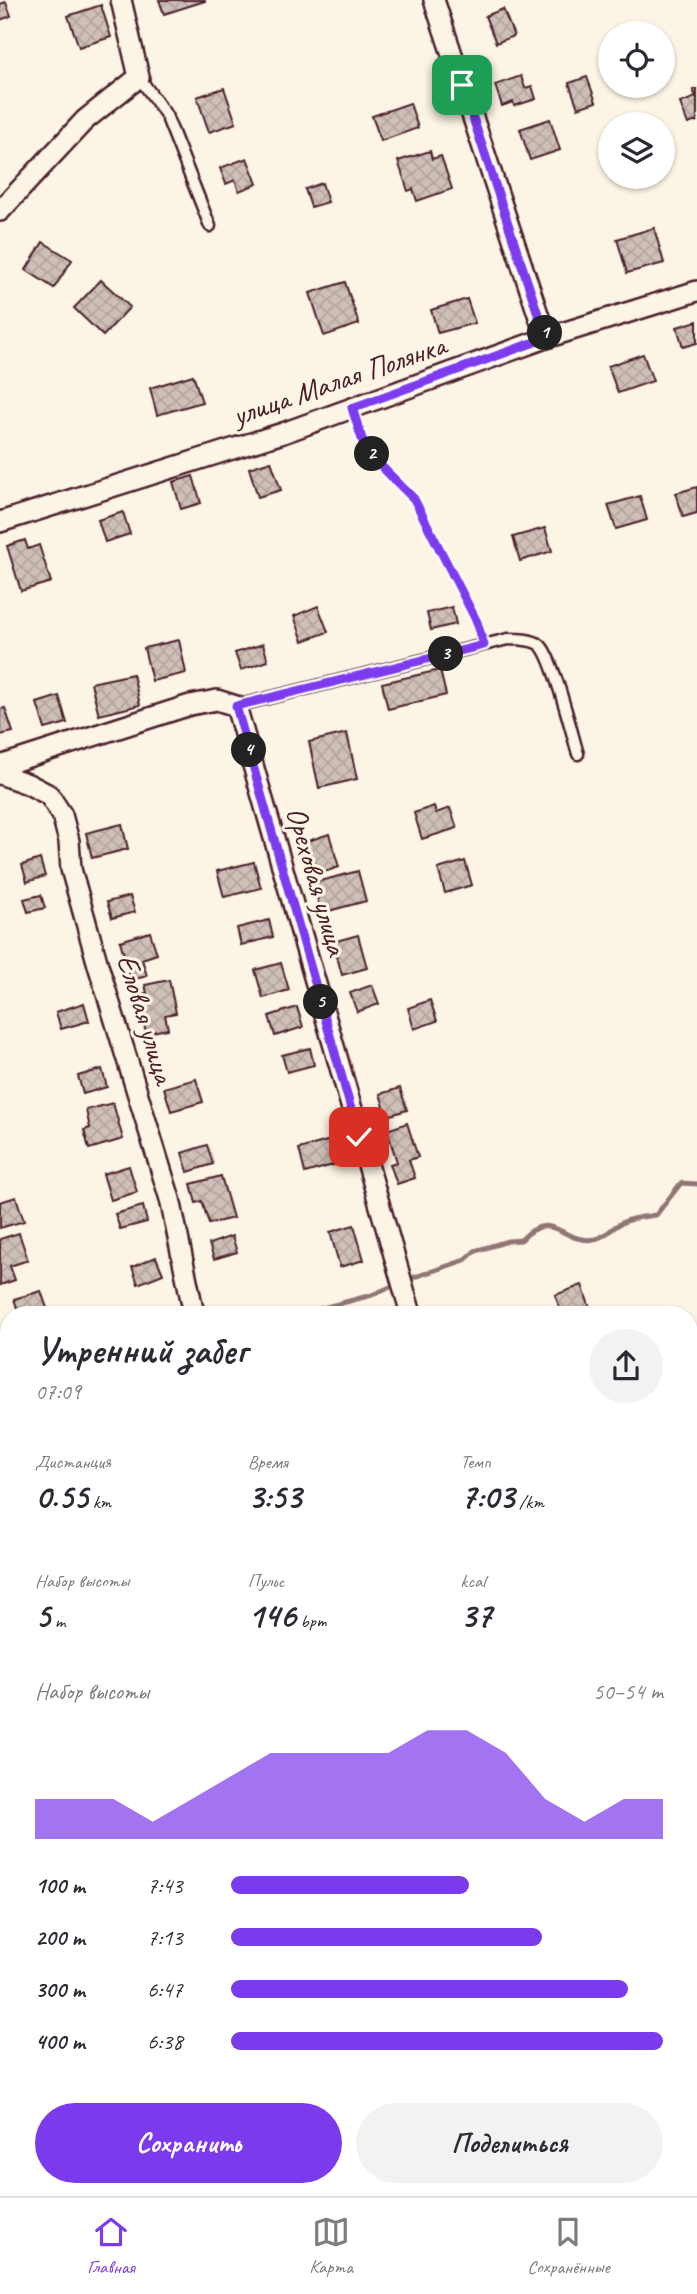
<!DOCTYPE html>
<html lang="ru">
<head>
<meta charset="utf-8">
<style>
	body { margin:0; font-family:Caveat,sans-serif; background:#f2f2f3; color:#2b2b33; height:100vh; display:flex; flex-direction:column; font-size:26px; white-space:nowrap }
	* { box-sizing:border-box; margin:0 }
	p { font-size:23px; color:#7c7c81 }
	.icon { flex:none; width:38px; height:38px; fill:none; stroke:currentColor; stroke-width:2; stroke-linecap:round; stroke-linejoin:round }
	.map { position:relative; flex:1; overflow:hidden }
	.details { position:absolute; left:0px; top:1306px; width:698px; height:891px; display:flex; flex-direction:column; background:#fff; border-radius:28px 28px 0 0; box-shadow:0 2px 5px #0004 }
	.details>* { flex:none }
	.tools { position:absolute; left:598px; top:21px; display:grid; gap:14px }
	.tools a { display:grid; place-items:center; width:77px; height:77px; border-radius:50%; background:#fff; box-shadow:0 2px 5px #0004; font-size:35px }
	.pin { position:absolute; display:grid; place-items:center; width:60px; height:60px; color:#fff; margin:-30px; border-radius:14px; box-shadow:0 4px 10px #0006 }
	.km { position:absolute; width:35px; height:35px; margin:-18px; border-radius:50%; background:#222; color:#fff; font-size:19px; line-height:35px; text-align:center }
	.round { display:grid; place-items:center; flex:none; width:74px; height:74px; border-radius:37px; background:#f2f2f3 }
	.head { display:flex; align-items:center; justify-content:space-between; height:119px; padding:0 35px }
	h1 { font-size:38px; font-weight:600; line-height:52px }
	.stats { display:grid; grid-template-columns:repeat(3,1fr); gap:10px; height:119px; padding:7px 35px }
	.stats div { display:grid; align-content:center }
	.stats b { font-size:35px; font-weight:600 }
	.stats small { font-size:19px; font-weight:400 }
	.stats p { font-size:19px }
	.chart { height:196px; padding:14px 35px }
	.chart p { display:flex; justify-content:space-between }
	.chart svg { width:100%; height:126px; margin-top:7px; fill:#7c3aed; opacity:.7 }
	.cta { display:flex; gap:14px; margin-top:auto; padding:14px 35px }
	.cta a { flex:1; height:80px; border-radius:42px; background:#7c3aed; color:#fff; font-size:28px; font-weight:600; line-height:80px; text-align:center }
	.cta a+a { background:#f2f2f3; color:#2b2b33 }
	ul { padding:0 35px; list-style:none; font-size:23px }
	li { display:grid; grid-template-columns:112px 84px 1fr; align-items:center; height:52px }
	li i { height:18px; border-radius:9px; background:#7c3aed }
	.menu { display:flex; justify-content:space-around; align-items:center; height:98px; border-top:2px solid #e1e1e2; background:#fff; font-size:19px; color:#7c7c81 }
	.menu a { display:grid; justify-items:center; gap:4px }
	.menu .current { color:#7c3aed }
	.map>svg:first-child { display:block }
</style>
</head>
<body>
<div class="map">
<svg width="697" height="2196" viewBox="0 0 697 2196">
	<defs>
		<pattern id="grass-dots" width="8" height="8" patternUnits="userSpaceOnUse" patternTransform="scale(1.75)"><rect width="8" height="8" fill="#e2d5ca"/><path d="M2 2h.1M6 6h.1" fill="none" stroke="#c3b6ae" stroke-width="1.8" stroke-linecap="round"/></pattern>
		<pattern id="building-cross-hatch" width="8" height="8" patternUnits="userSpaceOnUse" patternTransform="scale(1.75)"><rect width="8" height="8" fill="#cfc0b7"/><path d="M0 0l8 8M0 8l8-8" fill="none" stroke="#b3a59e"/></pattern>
	</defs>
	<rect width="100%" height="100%" fill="#fcf5e5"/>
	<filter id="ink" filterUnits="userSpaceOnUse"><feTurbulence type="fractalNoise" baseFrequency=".0143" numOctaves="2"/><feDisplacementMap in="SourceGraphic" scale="14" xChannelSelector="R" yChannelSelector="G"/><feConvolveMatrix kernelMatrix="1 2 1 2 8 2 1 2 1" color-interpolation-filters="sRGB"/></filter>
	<g filter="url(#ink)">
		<!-- grass -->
		<polygon fill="url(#grass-dots)" stroke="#967a7a" stroke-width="2" points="697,1884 697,2196 648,2196 581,2191 554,2196 83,2196 79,2188 690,2188 690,1885"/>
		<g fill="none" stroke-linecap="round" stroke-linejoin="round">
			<!-- stream -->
			<g stroke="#917474" stroke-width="5">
				<path d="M406,1280L465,1260L475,1251L508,1241L521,1240C553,1207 562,1245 595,1239C605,1237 611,1229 618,1225C629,1218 643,1217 656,1215L681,1183L697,1184"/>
				<polyline points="300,1314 372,1295 397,1284"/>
			</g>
		</g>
		<!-- building -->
		<g fill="url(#building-cross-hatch)" stroke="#4a1f2b" stroke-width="2">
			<polygon points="159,0 205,0 205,1 164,14"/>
			<polygon points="6,2 11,16 0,20 0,4"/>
			<polygon points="101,5 111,37 79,47 68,16"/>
			<polygon points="503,9 514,36 496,43 485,16"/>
			<polygon points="521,76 525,88 532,86 536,99 514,106 513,102 502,106 495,85"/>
			<polygon points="587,77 596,102 578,108 569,83"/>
			<polygon points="224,88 236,123 209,132 197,97"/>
			<polygon points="697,89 697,121 688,124 680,103 696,97 693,90"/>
			<polygon points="410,103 418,128 381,141 372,116"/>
			<polygon points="550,119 560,150 530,160 520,129"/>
			<polygon points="430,151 432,159 441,156 452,189 417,201 413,189 408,191 398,161"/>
			<polygon points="247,158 257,184 239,191 235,180 226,184 220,168"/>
			<polygon points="322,183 328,202 311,207 305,189"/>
			<polygon points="654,228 664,263 627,273 617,239"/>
			<polygon points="43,242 72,260 54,288 26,270"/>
			<polygon points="101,280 130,307 103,336 74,308"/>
			<polygon points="345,282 359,324 324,336 310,293"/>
			<polygon points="467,299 475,323 438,333 431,310"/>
			<polygon points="697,321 697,343 683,347 677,327"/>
			<polygon points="643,354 653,381 618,393 608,366"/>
			<polygon points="193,375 202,402 157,415 150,388"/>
			<polygon points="271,461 281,490 258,497 249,468"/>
			<polygon points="193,476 201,503 181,509 173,482"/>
			<polygon points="697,487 697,513 683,517 676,493"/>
			<polygon points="640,496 647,520 616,529 608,505"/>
			<polygon points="123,512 130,534 105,542 98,520"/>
			<polygon points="545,528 552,551 520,561 513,537"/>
			<polygon points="25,540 28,549 39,545 51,582 21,591 7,546"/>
			<polygon points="318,606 328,632 303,641 294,616"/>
			<polygon points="452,607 456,624 431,630 427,613"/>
			<polygon points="179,640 186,673 152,681 144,648"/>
			<polygon points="263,644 268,661 241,670 235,653"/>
			<polygon points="440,670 446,695 388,709 382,683"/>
			<polygon points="133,674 140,705 99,715 91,683"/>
			<polygon points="59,696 67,723 45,729 37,703"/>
			<polygon points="5,708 13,732 0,735 0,709"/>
			<polygon points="347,733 357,779 319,788 309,742"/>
			<polygon points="434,806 436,813 450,808 457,828 422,839 414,813"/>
			<polygon points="122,824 128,849 92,858 86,833"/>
			<polygon points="329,834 339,867 315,875 305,842"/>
			<polygon points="40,859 45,876 27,882 22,865"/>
			<polygon points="465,861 472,885 445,893 438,869"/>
			<polygon points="254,862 261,888 224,897 217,871"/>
			<polygon points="358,871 366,901 321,913 313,883"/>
			<polygon points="41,895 45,908 28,912 24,899"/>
			<polygon points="130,896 135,912 112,918 107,902"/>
			<polygon points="269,920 273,937 241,945 237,928"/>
			<polygon points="150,932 157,954 142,959 147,976 131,980 120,941"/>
			<polygon points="358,935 367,968 342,975 333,942"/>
			<polygon points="281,963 289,990 263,998 255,970"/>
			<polygon points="169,980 176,1013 165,1015 168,1029 146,1033 137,995 147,993 145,985"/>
			<polygon points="372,985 379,1004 357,1012 350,993"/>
			<polygon points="430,1000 437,1021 414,1029 408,1008"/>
			<polygon points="84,1003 89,1021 61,1029 56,1012"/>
			<polygon points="297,1007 303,1027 275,1036 269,1016"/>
			<polygon points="310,1048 314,1065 287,1072 282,1055"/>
			<polygon points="102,1069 107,1087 83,1094 78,1076"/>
			<polygon points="196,1079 203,1102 171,1111 164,1088"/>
			<polygon points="400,1088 407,1110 387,1116 380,1094"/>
			<polygon points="113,1103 123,1139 89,1149 84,1130 90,1128 86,1110"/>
			<polygon points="407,1123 418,1157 409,1160 415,1178 397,1184 390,1164 397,1162 387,1130"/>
			<polygon points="334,1139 340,1163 305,1173 299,1149"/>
			<polygon points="207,1145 213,1164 188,1172 182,1153"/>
			<polygon points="129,1166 137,1192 111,1200 103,1174"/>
			<polygon points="221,1176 233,1218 209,1224 202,1201 196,1203 191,1184"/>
			<polygon points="16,1197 24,1221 0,1228 0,1202"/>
			<polygon points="143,1206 147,1222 120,1229 115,1214"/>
			<polygon points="354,1225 364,1260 340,1267 330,1232"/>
			<polygon points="19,1233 28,1260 10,1266 15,1280 0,1285 0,1239"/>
			<polygon points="232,1236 237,1252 214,1259 209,1244"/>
			<polygon points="156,1257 163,1274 138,1284 132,1267"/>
			<polygon points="582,1285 592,1314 562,1314 555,1295"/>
			<polygon points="41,1291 49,1314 19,1314 14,1299"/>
			<polygon points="9,1466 9,1491 0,1494 0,1469"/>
			<polygon points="9,1513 9,1543 7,1544 2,1531 0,1532 0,1516"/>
			<polygon points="697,1670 697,1693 690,1695 690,1673"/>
			<polygon points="697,1709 697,1732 693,1734 690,1725 690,1711"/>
			<polygon points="3,1870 9,1889 9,1905 1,1908 0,1871"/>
			<polygon points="9,1937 9,1960 1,1962 0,1940"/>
		</g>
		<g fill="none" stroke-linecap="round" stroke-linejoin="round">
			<defs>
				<g id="lane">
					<polyline points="139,77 166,115 210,226"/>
					<path d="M236,706L508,639C518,639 532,639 540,645C553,656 572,734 578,754"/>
					<polyline points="0,2055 9,2052"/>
				</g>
				<g id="street">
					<polyline points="434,0 546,338"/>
					<polyline points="0,211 85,120 139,77 121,0"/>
					<polyline points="0,522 283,433 546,338 697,291"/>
					<polyline points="0,766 190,705 217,700 236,706 411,1314"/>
					<polyline points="0,774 28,784 49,795 62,815 69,841 71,869 98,965 170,1199 194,1314"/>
					<polyline points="0,1348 9,1380"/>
					<polyline points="690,1464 697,1461"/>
					<polyline points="690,1533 697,1543"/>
					<polyline points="0,1688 9,1686"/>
					<polyline points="0,2066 9,2094"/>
					<polyline points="38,2188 41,2196"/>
				</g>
			</defs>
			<!-- lane casing -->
			<use href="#lane" stroke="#4a1f2b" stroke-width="15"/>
			<!-- street casing -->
			<use href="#street" stroke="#4a1f2b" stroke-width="24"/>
			<!-- path -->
			<polyline stroke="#4a1f2b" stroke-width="3.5" stroke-dasharray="2 5" stroke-linecap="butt" points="358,425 364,442 382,467 414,499 461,590 481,633"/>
			<!-- lane -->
			<use href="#lane" stroke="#fcf5e5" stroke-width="10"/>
			<!-- street -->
			<use href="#street" stroke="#fcf5e5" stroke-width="19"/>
		</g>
	</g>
	<g fill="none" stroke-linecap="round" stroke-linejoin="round" filter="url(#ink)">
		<defs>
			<polyline id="route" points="359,1137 236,706 484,645 477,622 414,499 382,467 363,442 352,408 546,338 462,85"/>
		</defs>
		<!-- route casing -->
		<use href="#route" stroke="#fff" stroke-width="14"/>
		<!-- route -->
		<use href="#route" stroke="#7c3aed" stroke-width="9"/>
	</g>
	<g text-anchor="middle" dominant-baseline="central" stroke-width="6" stroke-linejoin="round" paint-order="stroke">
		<!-- street labels -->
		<g font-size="30" fill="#4a1f2b" stroke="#fcf5e5">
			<text transform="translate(339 380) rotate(-19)">улица Малая Полянка</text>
			<text transform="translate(317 881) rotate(74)">Ореховая улица</text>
			<text transform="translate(146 1019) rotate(73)">Еловая улица</text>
		</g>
	</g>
</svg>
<div class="tools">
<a><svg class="icon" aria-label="locate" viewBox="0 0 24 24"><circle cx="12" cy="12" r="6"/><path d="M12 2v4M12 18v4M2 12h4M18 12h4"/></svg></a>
<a><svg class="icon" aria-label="layers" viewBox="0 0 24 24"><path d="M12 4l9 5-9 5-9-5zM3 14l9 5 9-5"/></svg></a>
</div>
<div class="pin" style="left:462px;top:85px;background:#1e9e55"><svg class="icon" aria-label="arrive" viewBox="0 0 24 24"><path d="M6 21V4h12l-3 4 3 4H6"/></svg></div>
<div class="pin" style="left:359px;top:1137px;background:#d93025"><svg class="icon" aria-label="check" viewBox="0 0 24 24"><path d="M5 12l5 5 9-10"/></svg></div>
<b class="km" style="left:545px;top:333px">1</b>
<b class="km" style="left:372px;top:454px">2</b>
<b class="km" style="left:446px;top:654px">3</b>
<b class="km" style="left:249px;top:750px">4</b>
<b class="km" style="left:321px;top:1002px">5</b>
<section class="details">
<div class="head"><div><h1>Утренний забег</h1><p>07:09</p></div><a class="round"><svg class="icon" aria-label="share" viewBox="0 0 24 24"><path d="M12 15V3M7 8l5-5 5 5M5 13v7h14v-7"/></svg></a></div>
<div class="stats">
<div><p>Дистанция</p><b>0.55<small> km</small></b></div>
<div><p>Время</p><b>3:53</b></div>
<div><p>Темп</p><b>7:03<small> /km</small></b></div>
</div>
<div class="stats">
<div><p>Набор высоты</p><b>5<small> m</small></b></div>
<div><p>Пульс</p><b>146<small> bpm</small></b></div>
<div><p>kcal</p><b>37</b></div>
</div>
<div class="chart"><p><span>Набор высоты</span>50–54 m</p>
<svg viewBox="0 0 160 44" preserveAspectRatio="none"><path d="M0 44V30L10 30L20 30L30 38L40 30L50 22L60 14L70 14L80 14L90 14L100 6L110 6L120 14L130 30L140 38L150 30L160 30V44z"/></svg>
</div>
<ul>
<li><b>100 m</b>7:43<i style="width:55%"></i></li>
<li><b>200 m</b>7:13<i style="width:72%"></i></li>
<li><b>300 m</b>6:47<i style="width:92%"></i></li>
<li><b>400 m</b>6:38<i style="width:100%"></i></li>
</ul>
<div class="cta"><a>Сохранить</a><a>Поделиться</a></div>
</section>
</div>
<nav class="menu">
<a class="current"><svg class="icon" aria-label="home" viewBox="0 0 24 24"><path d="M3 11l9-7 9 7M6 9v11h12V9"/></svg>Главная</a>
<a><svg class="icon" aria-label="map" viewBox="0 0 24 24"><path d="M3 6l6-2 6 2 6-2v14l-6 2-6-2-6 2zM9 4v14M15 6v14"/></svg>Карта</a>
<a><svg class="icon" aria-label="saved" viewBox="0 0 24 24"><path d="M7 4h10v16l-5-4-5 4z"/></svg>Сохранённые</a>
</nav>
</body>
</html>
